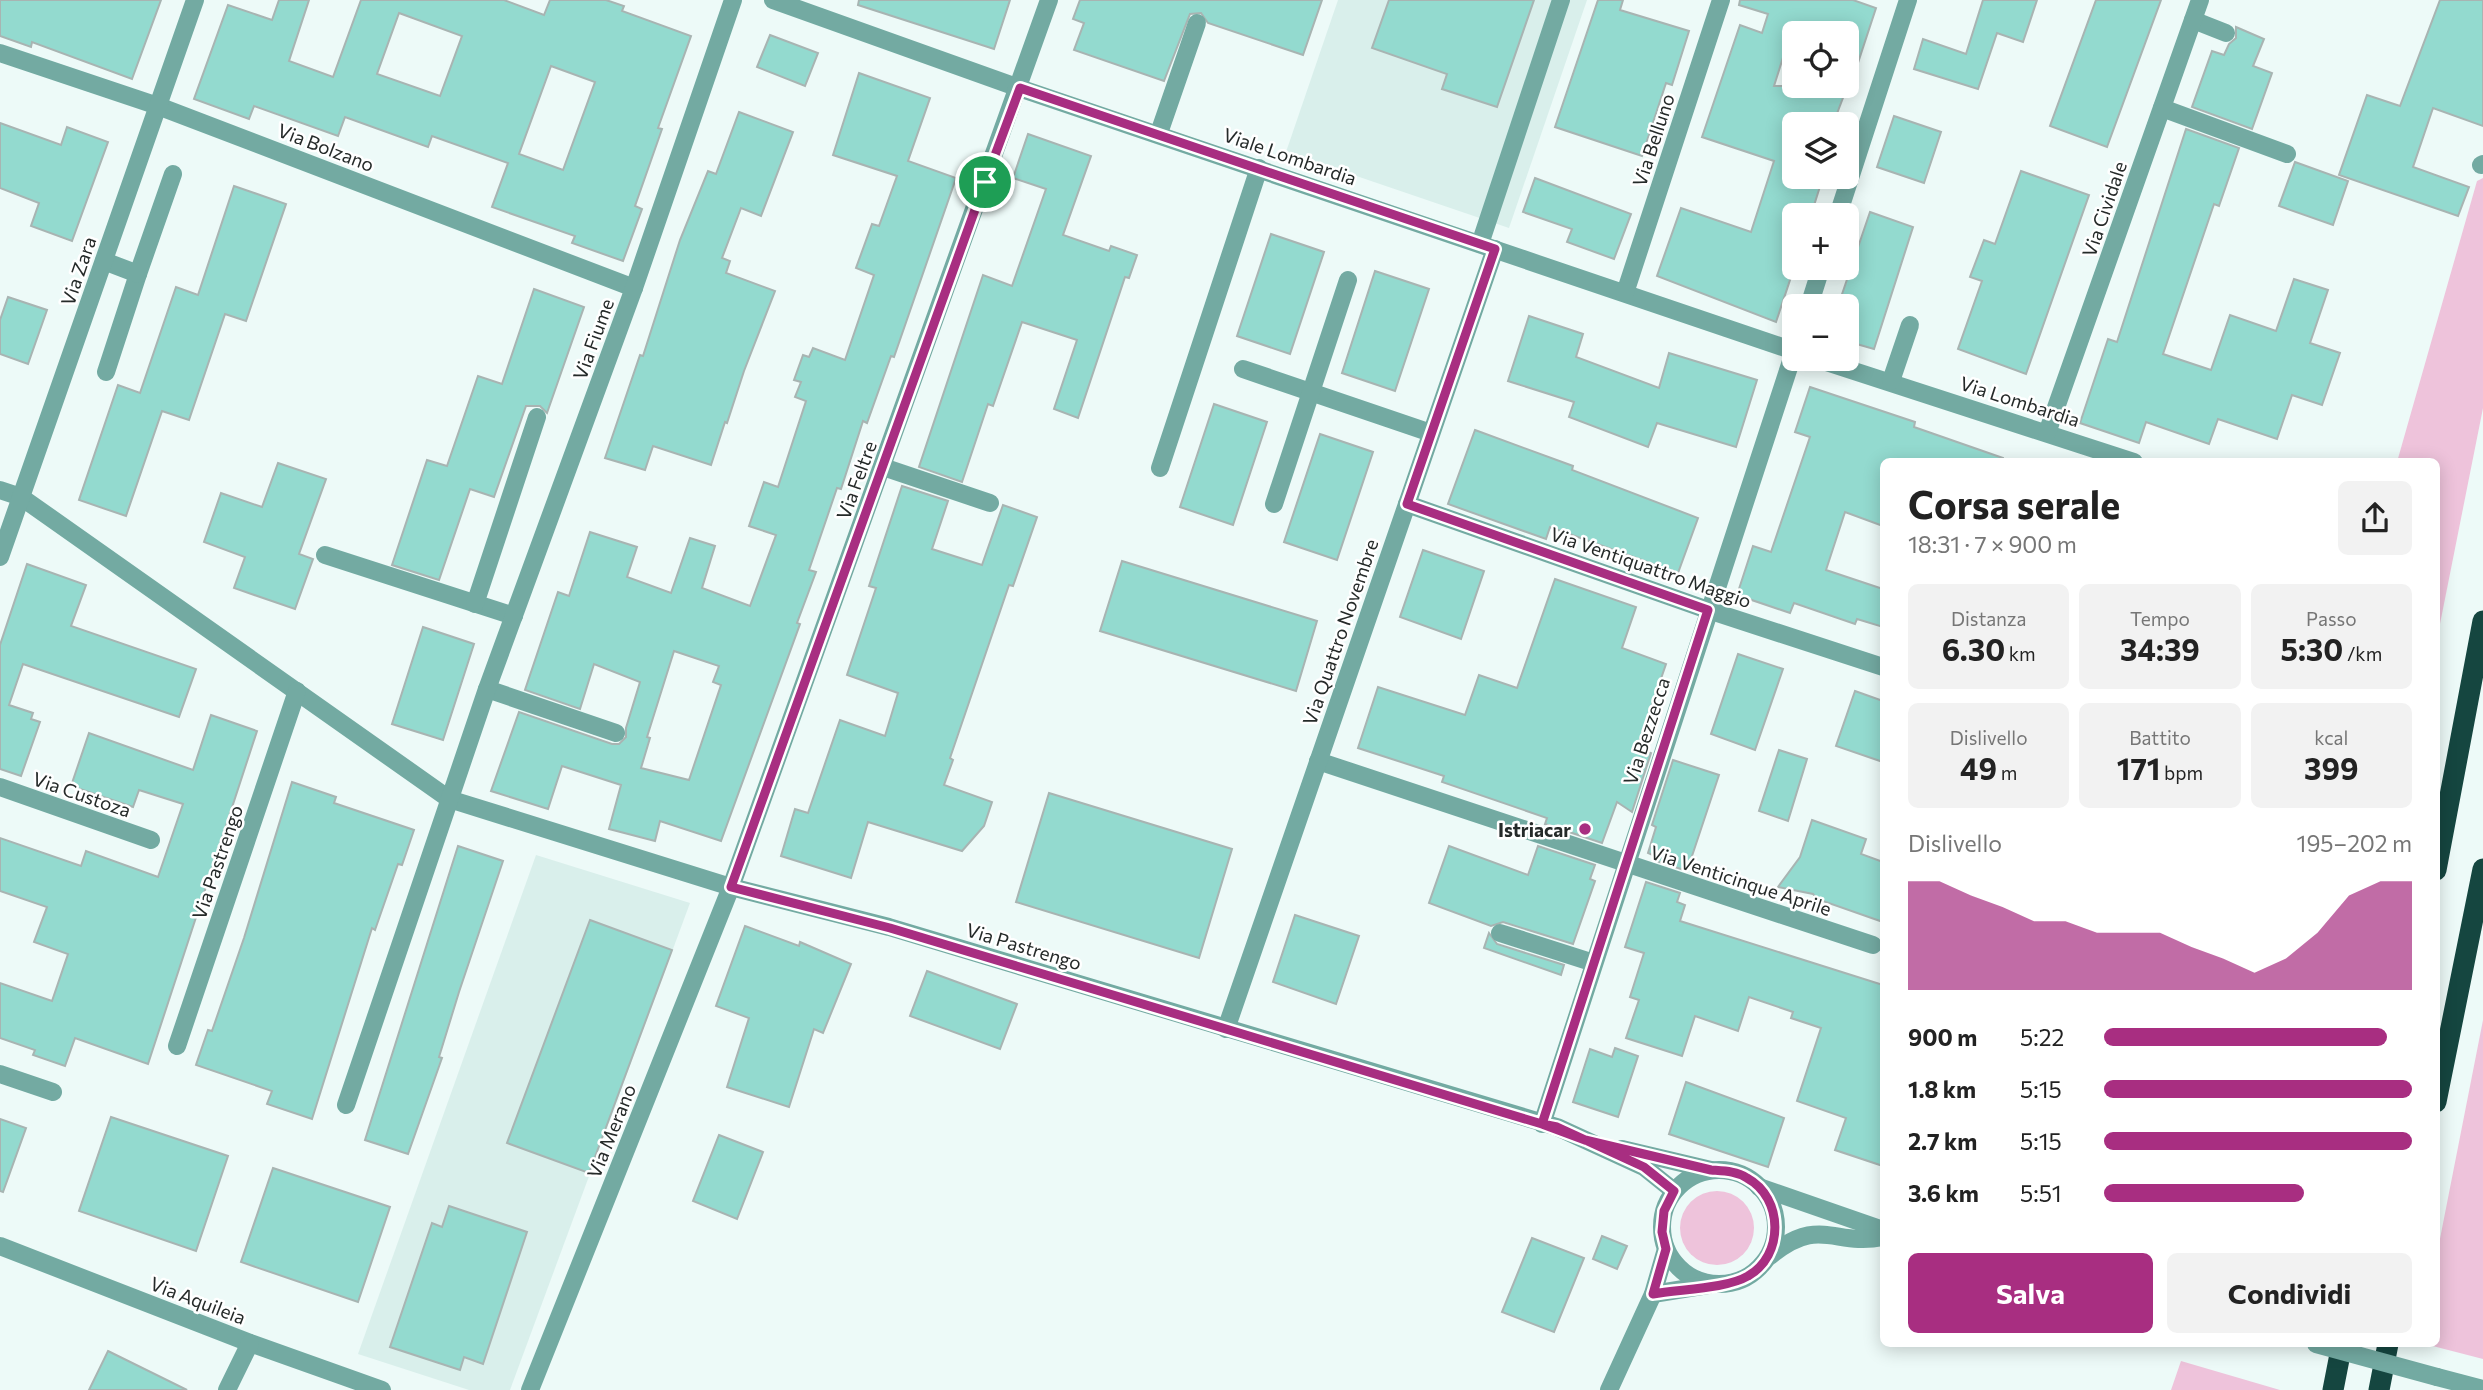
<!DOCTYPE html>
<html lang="it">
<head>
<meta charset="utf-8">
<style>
	body { margin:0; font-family:Commissioner,sans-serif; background:#f2f2f2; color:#222; height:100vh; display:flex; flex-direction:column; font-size:26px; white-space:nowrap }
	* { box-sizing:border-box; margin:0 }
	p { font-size:23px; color:#767676 }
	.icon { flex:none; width:38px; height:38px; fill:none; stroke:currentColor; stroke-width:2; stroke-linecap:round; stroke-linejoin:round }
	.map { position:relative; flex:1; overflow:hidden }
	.details { position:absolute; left:1880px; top:458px; width:560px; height:889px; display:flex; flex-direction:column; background:#fff; border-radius:10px; box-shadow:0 4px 18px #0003 }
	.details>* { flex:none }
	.fabs { position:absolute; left:1782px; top:21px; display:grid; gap:14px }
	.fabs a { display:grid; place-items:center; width:77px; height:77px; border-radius:10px; background:#fff; box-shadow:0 4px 18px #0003; font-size:35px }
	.pin { position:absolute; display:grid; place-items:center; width:60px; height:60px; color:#fff; margin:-30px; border:4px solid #fff; border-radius:50%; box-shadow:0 2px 7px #0007 }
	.round { display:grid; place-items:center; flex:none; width:74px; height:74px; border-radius:10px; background:#f2f2f2 }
	.summary { display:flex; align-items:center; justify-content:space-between; height:119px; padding:0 28px }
	h1 { font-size:38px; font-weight:700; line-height:52px }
	.figures { display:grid; grid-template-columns:repeat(3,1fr); gap:10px; height:119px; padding:7px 28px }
	.figures div { display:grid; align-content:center; border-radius:10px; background:#f2f2f2; text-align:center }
	.figures b { font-size:30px; font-weight:700 }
	.figures small { font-size:19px; font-weight:400 }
	.figures p { font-size:19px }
	.chart { height:196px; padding:14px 28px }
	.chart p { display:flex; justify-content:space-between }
	.chart svg { width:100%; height:126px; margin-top:7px; fill:#a82e81; opacity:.7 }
	.primary-button { display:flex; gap:14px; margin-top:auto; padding:14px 28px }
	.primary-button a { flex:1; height:80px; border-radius:10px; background:#a82e81; color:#fff; font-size:28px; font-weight:700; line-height:80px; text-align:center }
	.primary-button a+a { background:#f2f2f2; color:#222 }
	ul { padding:0 28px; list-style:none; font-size:23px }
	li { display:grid; grid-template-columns:112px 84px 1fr; align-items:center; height:52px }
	li i { height:18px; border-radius:9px; background:#a82e81 }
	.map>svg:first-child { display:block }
</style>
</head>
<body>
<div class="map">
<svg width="2483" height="1390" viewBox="0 0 2483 1390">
	<rect width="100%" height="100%" fill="#edfaf8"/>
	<!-- built -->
	<g fill="#d9efeb">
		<polygon points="1338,0 1587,0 1509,228 1286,152"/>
		<polygon points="536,855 690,903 510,1390 469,1390 358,1354"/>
	</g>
	<!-- green -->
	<g fill="#eec3db">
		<polygon points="2483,178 2483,408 2436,644 2436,462 2397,462 2477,181"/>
		<polygon points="2483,1020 2483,1359 2425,1344 2436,1344 2436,1259"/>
		<circle cx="1717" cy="1228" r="37"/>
		<polygon points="2181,1361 2280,1390 2171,1390"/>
	</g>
	<!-- building -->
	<g fill="#93dacf" stroke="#a8b4b2" stroke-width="2" fill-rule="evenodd">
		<polygon points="0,0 161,0 132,79 32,42 31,47 0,36"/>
		<path d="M279,0H309L289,61L333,77L361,0H504L544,15L550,0H606L624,6L622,11L691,36L658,128L662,129L635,206L642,209L623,261L572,243L575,236L492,207L508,163L432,136L428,147L345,117L338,136L254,106L249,119L194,99L228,5L272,20ZM399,13L462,36L440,96L377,74ZM551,66L595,82L563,170L519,154Z"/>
		<polygon points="859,0 1010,0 994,49 858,5"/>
		<polygon points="1080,0 1322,0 1303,55 1208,23 1201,13 1190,14 1164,81 1074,50 1084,23 1073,19"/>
		<polygon points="1389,0 1534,0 1497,107 1442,89 1447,74 1372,48"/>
		<polygon points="1598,0 1623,0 1620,10 1689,31 1672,85 1666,83 1642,156 1555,127"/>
		<polygon points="1740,0 1853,0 1876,8 1851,84 1846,83 1846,33 1826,33 1794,23 1774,86 1817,86 1844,95 1833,124 1794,124 1794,177 1822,180 1811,215 1794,215 1794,268 1776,322 1657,276 1681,208 1751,232 1774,161 1702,137 1740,25 1762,33 1768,14 1739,5"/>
		<polygon points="1983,0 2037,0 2023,42 1997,33 1978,89 1914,69 1923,39 1966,54"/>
		<polygon points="2096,0 2161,0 2107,147 2050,126"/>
		<polygon points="2440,0 2483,0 2483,126 2433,108 2413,167 2469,187 2458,216 2339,175 2367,95 2400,106"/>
		<polygon points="2236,27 2264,39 2253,66 2272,73 2252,129 2192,107 2212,51 2224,55 2229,44 2236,38"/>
		<polygon points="770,35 818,53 805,86 757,67"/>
		<path d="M859,73L930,98L908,161L956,178L894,357L891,356L867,423L863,421L841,489L837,488L809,570L816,572L797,623L800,624L721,841L660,821L655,841L609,829L621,785L562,766L548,809L491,791L519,712L612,744H619L626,737V728L640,682L594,664L580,709L525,690L558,592L569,596L590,532L637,547L627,577L671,593L690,538L715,546L702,588L750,606L776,535L749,526L764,482L778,487L806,401L795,397L801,382L794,380L803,355L809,357L813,348L845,360L874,275L856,268L872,224L879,226L897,176L833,155ZM674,651L719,666L713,682L721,685L689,780L641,768L650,738L647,737Z"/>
		<polygon points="739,112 793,132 761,216 741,208 722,258 730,261 726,273 775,291 744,371 727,423 725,422 711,465 653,446 645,470 605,458 640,355 643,356 680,240 708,171 716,174"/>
		<polygon points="1894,116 1941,132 1924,183 1877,167"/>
		<polygon points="0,123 61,145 67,127 108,142 72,241 31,226 39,203 0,188"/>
		<polygon points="2186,129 2239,148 2219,206 2214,204 2163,354 2211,370 2230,315 2276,331 2294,279 2328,290 2310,343 2340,353 2322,405 2292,395 2277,439 2218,419 2209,444 2146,422 2139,443 2080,423 2108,339 2117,342"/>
		<polygon points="1028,134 1091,156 1063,235 1109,251 1111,246 1137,255 1129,278 1125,277 1078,418 1054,409 1077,340 1022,322 993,406 988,404 962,482 919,467 983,275 1012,286 1046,189 1013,178"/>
		<polygon points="2295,162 2348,181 2333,225 2279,206"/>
		<polygon points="2021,171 2089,195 2026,374 1958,349 1982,281 1970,277 1984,240 1995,244"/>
		<polygon points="1535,178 1631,214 1614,259 1567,242 1572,229 1523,212"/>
		<polygon points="234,186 286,204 246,321 225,314 189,420 162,411 126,516 79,500 118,385 140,393 176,287 198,295"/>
		<polygon points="1870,212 1913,227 1874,349 1846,341 1846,306 1838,306"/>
		<polygon points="1271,234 1324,252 1290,354 1237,336"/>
		<polygon points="1375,271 1429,289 1395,391 1342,373"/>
		<polygon points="534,289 584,307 547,413 540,406 526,406 494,497 470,489 439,580 392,565 427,460 447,466 478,376 502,384"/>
		<polygon points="8,297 47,310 28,364 0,354 0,320"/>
		<polygon points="1529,316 1583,334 1576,357 1659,388 1669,353 1757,380 1736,447 1657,423 1648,447 1569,417 1574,402 1508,381"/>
		<polygon points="1810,387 1915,422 1914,427 2003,458 2003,462 1883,462 1883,526 1845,512 1826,570 1883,589 1883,627 1857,619 1855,624 1794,603 1790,613 1737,595 1753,546 1771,552 1810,437 1795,432"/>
		<polygon points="1214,404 1267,422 1233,525 1180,507"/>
		<polygon points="1475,430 1573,466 1572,470 1698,518 1678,573 1550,527 1546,539 1448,504"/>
		<polygon points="1320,434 1373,452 1337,560 1284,542"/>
		<polygon points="278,463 326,479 299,554 313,559 295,609 234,588 245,557 204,542 221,493 262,507"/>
		<polygon points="902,486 948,501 932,549 982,565 1003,505 1037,517 1013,586 1009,585 950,758 953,760 944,785 992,802 984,826 962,851 868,822 851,878 781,856 795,809 808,813 840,720 885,736 898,693 847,675 876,588 869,586"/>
		<polygon points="1423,550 1484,571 1461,639 1400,617"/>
		<polygon points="1122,561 1317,621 1296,691 1100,631"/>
		<polygon points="27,564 86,585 71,626 196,669 179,717 23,664 9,705 33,713 31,719 40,722 21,776 0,769 0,645"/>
		<polygon points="1555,579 1636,607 1622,648 1666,664 1637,748 1651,753 1632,812 1617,802 1602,843 1545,824 1547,818 1442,782 1444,776 1358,748 1378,687 1465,715 1479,675 1517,688"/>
		<polygon points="423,627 474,644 443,740 392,724"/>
		<polygon points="1738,654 1783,669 1755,750 1711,734"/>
		<polygon points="1855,691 1883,701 1883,762 1836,746"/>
		<polygon points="211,715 257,731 148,1064 75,1038 65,1066 33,1055 35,1050 0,1038 0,983 52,1001 68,954 34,942 47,907 0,891 0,838 81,866 86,851 158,877 183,804 139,790 133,807 71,786 89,733 193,770"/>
		<polygon points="1779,750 1807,759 1788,821 1759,811"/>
		<polygon points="1673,760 1719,775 1687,871 1653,860 1655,856 1648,853 1656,827 1652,825"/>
		<polygon points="292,782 336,797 334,803 414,830 402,865 398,864 375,930 372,928 312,1119 267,1104 272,1091 196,1065 208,1030 212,1031 244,938"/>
		<polygon points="1049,793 1232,849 1199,958 1016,902"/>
		<polygon points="1812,820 1866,839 1861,854 1883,862 1883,922 1817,899 1813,894 1778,887 1800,857"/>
		<polygon points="458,846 503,861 459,992 439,1057 442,1058 408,1154 365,1140"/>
		<polygon points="1449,846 1528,875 1538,846 1595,865 1590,879 1595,881 1573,944 1503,922 1491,926 1429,903"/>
		<polygon points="1646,882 1680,893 1677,902 1685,905 1680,921 1883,985 1883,1166 1835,1150 1846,1118 1797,1101 1821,1028 1791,1018 1793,1012 1749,997 1738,1031 1695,1016 1682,1056 1626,1038 1639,1000 1630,997 1644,953 1625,947"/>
		<polygon points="1295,915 1359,936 1336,1004 1273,982"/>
		<polygon points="590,920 672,950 589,1173 507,1143"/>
		<polygon points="745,926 799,946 800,942 851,964 823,1033 814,1029 789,1107 727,1087 749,1018 716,1006"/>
		<polygon points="1489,933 1497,944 1564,965 1561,975 1484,948"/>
		<polygon points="927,971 1017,1004 1000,1049 910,1016"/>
		<polygon points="1615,1048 1638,1056 1618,1117 1573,1102 1590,1049 1612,1057"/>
		<polygon points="1686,1082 1784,1118 1768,1167 1669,1134"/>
		<polygon points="111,1117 228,1156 196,1251 79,1211"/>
		<polygon points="0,1119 26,1128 3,1192 0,1191"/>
		<polygon points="719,1135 763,1152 737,1219 693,1201"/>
		<polygon points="273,1168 390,1207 358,1302 241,1262"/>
		<polygon points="449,1206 527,1232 483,1364 464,1357 460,1370 390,1347 432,1223 442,1227"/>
		<polygon points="1602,1236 1627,1246 1617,1269 1593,1259"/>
		<polygon points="1532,1238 1584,1258 1554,1332 1502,1312"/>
		<polygon points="108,1351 187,1390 89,1390"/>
	</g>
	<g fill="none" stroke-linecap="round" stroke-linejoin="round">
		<!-- minor -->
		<g stroke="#73aaa2" stroke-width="18">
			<polyline points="773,0 1019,88 1794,351"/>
			<polyline points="2193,20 2226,33"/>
			<polyline points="0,53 158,106 634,288"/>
			<polyline points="2162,108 2287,154"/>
			<polyline points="1159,133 1197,23"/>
			<polyline points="2481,165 2483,164"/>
			<polyline points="1838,215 1908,0"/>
			<polyline points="1480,244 1561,0"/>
			<polyline points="104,261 138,274 106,372"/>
			<polyline points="138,274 173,174"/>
			<polyline points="1625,293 1721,0"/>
			<polyline points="1809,306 1821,268"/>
			<polyline points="1817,359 2134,462"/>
			<polyline points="1243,369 1431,433"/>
			<polyline points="1891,381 1910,325"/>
			<polyline points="2047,433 2200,0"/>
			<polyline points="883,467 990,503"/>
			<polyline points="1160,468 1259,168"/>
			<polyline points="0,490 21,497 449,799 731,887 889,927 1557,1127 1644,1167 1674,1191"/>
			<polyline points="1274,504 1348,280"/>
			<polyline points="1407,504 1708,610 1883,667"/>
			<polyline points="325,555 514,616"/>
			<polyline points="0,557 195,0"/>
			<polyline points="475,604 537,417"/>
			<polyline points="487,689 616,733"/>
			<polyline points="1318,761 1873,945"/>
			<polyline points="0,787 151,840"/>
			<polyline points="1500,933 1594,963"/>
			<polyline points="1226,1029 1495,249"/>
			<polyline points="177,1046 297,691"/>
			<polyline points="0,1074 53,1092"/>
			<polyline points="346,1105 487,689 634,288 733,0"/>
			<polyline points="1542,1124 1794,352"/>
			<polyline points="1622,1149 1711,1170"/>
			<circle cx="1719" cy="1227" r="57"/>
			<polyline points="1759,1187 1883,1230"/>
			<polyline points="0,1246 250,1343 382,1390"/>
			<path d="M1770,1256C1820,1215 1834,1247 1883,1237"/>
			<polyline points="1653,1294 1708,1285"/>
			<polyline points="2437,1377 2483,1389"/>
			<polyline points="227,1390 250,1343"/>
			<polyline points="530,1390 731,887 1049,0"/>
			<polyline points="1609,1390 1653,1294 1666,1249"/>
		</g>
		<!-- highway -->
		<g stroke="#154640" stroke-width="21">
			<polyline points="2436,870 2483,621"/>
			<polyline points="2436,1102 2483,869"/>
			<polyline points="2333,1390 2342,1344"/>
			<polyline points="2379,1390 2388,1344"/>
		</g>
		<!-- minor-bridge -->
		<polyline stroke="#73aaa2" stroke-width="18" points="2316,1344 2437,1377"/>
	</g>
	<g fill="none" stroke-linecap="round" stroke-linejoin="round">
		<defs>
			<path id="route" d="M985,182L731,887L890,928L1542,1124L1557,1127L1644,1167L1674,1191L1664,1211L1662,1232L1666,1249L1653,1294C1679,1289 1726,1289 1748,1276C1784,1256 1784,1198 1747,1178C1736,1171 1724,1171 1711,1170L1585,1140L1542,1124L1708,610L1407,504L1495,249L1020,88L985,182"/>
		</defs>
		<!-- route casing -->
		<use href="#route" stroke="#fff" stroke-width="14"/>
		<!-- route -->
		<use href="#route" stroke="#a82e81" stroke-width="9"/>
	</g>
	<!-- markers -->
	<circle fill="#a82e81" stroke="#fff" stroke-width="2.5" cx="1585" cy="829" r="7"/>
	<g text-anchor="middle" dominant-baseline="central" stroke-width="5" stroke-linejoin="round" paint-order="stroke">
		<!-- street labels -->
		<g font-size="19" fill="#252a29" stroke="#fff">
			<text transform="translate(1653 140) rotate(-72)">Via Belluno</text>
			<text transform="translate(326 147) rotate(21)">Via Bolzano</text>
			<text transform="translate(1290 156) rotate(19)">Viale Lombardia</text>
			<text transform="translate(2104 209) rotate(-71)">Via Cividale</text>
			<text transform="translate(78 271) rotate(-71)">Via Zara</text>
			<text transform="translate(593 339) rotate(-70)">Via Fiume</text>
			<text transform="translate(2020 401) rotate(18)">Via Lombardia</text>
			<text transform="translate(856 480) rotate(-70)">Via Feltre</text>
			<text transform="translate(1651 567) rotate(19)">Via Ventiquattro Maggio</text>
			<text transform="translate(1340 632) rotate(-71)">Via Quattro Novembre</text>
			<text transform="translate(1646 731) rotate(-72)">Via Bezzecca</text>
			<text transform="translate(82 794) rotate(19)">Via Custoza</text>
			<text transform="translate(217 862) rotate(-71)">Via Pastrengo</text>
			<text transform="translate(1741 880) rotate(18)">Via Venticinque Aprile</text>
			<text transform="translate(1024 946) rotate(17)">Via Pastrengo</text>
			<text transform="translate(611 1131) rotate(-68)">Via Merano</text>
			<text transform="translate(198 1300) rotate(21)">Via Aquileia</text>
		</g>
		<!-- poi labels -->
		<g font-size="19" font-weight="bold" fill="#252a29" stroke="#fff" text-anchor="end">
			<text x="1571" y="829">Istriacar</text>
		</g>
	</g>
</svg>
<div class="fabs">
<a><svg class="icon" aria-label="locate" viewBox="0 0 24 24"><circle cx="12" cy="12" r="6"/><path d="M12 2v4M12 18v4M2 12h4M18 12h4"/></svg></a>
<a><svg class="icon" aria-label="layers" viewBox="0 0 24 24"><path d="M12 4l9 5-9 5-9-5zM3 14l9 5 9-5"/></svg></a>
<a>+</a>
<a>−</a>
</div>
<div class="pin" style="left:985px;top:182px;background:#1e9e55"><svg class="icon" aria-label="arrive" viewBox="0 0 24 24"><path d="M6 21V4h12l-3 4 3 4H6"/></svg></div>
<section class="details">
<div class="summary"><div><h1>Corsa serale</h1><p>18:31 · 7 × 900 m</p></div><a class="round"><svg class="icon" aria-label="share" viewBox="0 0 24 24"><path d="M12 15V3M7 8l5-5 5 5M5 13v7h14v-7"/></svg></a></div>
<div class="figures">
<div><p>Distanza</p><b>6.30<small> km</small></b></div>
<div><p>Tempo</p><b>34:39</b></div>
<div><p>Passo</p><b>5:30<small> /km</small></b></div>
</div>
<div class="figures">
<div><p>Dislivello</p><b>49<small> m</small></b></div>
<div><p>Battito</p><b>171<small> bpm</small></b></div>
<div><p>kcal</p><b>399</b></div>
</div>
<div class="chart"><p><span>Dislivello</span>195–202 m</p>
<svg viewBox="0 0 160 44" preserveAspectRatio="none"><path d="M0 44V6L10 6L20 11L30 15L40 20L50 20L60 24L70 24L80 24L90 29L100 33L110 38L120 33L130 24L140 11L150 6L160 6V44z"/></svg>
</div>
<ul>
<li><b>900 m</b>5:22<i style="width:92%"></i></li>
<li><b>1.8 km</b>5:15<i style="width:100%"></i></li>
<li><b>2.7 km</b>5:15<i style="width:100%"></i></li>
<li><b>3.6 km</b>5:51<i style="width:65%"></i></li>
</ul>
<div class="primary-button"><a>Salva</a><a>Condividi</a></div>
</section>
</div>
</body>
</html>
